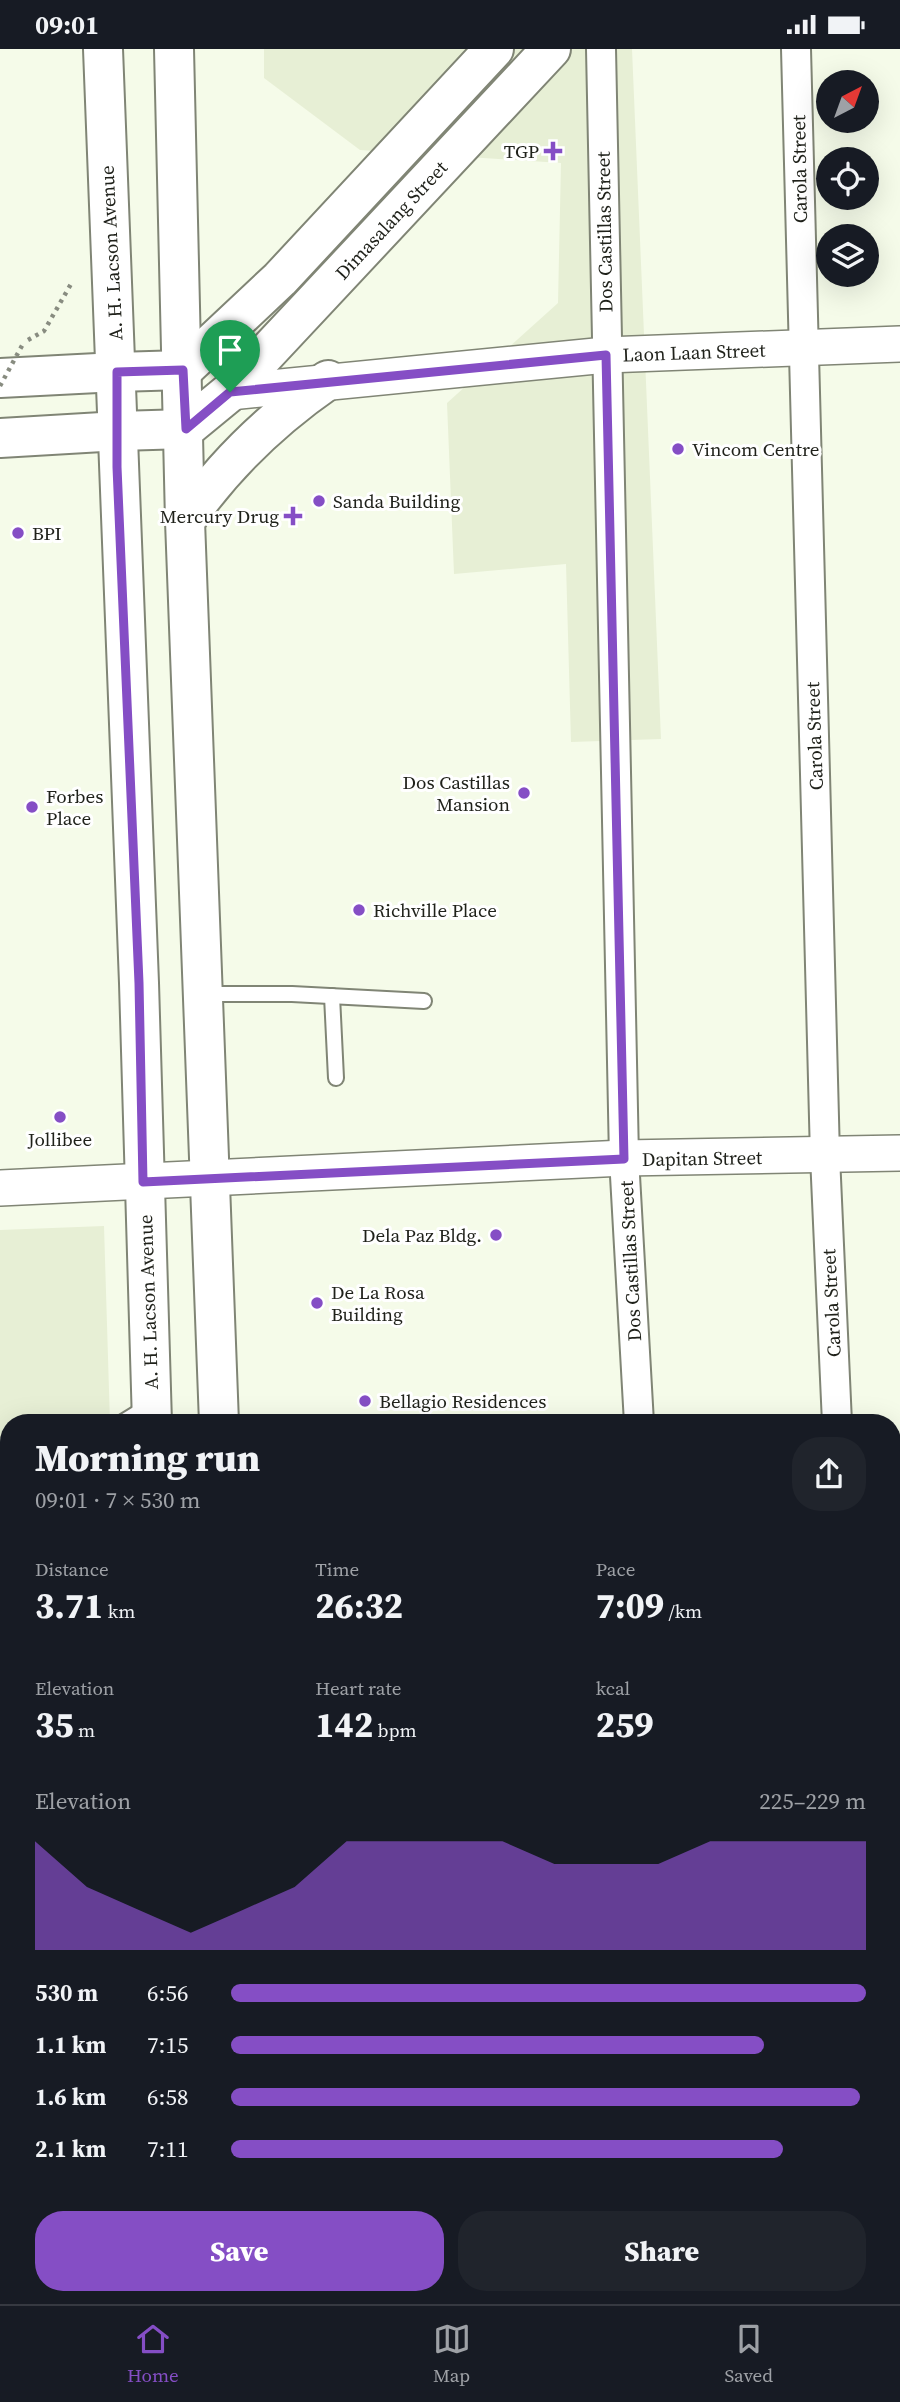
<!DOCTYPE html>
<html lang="en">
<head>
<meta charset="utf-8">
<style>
	body { margin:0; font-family:"Source Serif 4",serif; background:#20242c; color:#f1f3f6; height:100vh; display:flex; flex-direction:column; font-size:26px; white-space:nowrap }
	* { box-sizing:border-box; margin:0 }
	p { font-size:23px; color:#9ea1a6 }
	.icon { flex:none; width:38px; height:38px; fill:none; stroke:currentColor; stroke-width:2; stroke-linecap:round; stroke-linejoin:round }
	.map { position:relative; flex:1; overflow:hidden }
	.panel { position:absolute; left:0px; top:1365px; width:901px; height:891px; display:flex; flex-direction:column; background:#171b24; border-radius:28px 28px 0 0; box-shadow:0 7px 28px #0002 }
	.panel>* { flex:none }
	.needle { width:46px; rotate:41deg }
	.controls { position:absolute; left:816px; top:21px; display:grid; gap:14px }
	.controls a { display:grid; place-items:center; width:63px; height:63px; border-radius:50%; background:#171b24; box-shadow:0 7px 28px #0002; font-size:35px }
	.pin { position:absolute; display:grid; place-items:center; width:60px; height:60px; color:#fff; margin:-72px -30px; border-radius:50% 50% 50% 0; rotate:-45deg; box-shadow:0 0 7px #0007 }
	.pin .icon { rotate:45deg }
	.round { display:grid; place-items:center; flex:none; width:74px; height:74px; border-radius:28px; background:#20242c }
	.overview { display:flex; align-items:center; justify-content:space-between; height:119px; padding:0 35px }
	h1 { font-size:38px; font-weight:800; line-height:52px }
	.figures { display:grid; grid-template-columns:repeat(3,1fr); gap:10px; height:119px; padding:7px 35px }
	.figures div { display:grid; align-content:center }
	.figures b { font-size:35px; font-weight:800 }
	.figures small { font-size:19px; font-weight:400 }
	.figures p { font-size:19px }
	.chart { height:196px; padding:14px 35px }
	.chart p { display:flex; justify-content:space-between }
	.chart svg { width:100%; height:126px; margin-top:7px; fill:#854ec5; opacity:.7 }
	.action { display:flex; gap:14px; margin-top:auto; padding:14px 35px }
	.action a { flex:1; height:80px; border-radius:28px; background:#854ec5; color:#fff; font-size:28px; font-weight:800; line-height:80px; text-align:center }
	.action a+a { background:#20242c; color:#f1f3f6 }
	ul { padding:0 35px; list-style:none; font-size:23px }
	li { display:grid; grid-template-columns:112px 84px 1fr; align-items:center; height:52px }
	li i { height:18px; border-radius:9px; background:#854ec5 }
	.status { display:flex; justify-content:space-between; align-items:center; height:49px; padding:0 35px; background:#171b24; direction:ltr }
	.status svg { height:19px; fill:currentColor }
	.menu { display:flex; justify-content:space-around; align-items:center; height:98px; border-top:2px solid #363941; background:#171b24; font-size:19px; color:#9ea1a6 }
	.menu a { display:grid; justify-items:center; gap:4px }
	.menu .active { color:#854ec5 }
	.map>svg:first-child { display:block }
</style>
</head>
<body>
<div class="status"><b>09:01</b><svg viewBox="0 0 49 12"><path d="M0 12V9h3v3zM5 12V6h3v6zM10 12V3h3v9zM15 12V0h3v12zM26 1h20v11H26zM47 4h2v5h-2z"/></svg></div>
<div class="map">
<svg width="900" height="2255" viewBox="0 0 900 2255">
	<rect width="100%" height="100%" fill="#f5fbe9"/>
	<!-- built -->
	<g fill="#e7efd5">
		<polygon points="264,0 632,0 661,690 571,693 566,515 454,525 447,354 558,254 561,114 360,101 264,29"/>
		<polygon points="104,1177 110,1374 9,1374 9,2247 159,2247 159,2255 0,2255 0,1181"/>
		<polygon points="440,2247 655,2247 655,2249 440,2255"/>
	</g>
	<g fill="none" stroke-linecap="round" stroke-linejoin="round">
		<defs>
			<g id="service">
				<polyline points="205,945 292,945 424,952"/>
				<polyline points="332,947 336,1029"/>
				<polyline points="121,1374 147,1358"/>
			</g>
			<g id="minor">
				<polyline points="601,0 624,1109 639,1374"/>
				<polyline points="796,0 825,1107 837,1374"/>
				<polyline points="685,2247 685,2255"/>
				<polyline points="873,2247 873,2255"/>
			</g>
			<g id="tertiary">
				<polyline points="230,343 606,306 900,295"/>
				<polyline points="0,1139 624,1109 900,1104"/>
				<polyline points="892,1904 900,1904"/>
			</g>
			<g id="secondary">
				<polyline points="0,329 117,323"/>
				<polyline points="0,389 119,382"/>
			</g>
			<g id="primary">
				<polyline points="103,0 139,934 152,1374"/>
				<polyline points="174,0 185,472 219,1374"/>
				<polyline points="183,321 280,230 494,0"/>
				<polyline points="117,323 183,321"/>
				<polyline points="119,382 185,380 230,343 551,0"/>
				<path d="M185,472C223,417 273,369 328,331"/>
				<polyline points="178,2247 178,2255"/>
				<polyline points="254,2247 254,2255"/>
			</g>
		</defs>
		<!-- service casing -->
		<use href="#service" stroke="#808575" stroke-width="18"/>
		<!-- minor casing -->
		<use href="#minor" stroke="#808575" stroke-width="32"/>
		<!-- tertiary casing -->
		<use href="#tertiary" stroke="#808575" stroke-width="38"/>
		<!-- secondary casing -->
		<use href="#secondary" stroke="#808575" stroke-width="42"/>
		<!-- primary casing -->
		<use href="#primary" stroke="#808575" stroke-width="42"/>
		<!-- path -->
		<polyline stroke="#888c80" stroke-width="4.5" stroke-dasharray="3.5 5" stroke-linecap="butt" points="28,291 44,282 71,235"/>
		<!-- service -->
		<use href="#service" stroke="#fff" stroke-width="14"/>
		<!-- minor -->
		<use href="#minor" stroke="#fff" stroke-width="28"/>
		<!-- tertiary -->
		<use href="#tertiary" stroke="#fff" stroke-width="35"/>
		<!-- secondary -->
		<use href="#secondary" stroke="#fff" stroke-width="38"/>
		<!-- primary -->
		<use href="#primary" stroke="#fff" stroke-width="38"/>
		<!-- path-bridge -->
		<polyline stroke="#888c80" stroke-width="4.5" stroke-dasharray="3.5 5" stroke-linecap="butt" points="0,337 24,293"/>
	</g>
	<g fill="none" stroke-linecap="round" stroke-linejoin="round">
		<defs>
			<polygon id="route" points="606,306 624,1110 143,1133 139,934 117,418 117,323 183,321 186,380 230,343"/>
		</defs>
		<!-- route casing -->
		<use href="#route" stroke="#fff" stroke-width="14"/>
		<!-- route -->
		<use href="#route" stroke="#854ec5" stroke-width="9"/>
	</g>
	<!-- markers -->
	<g fill="#854ec5" stroke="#fff" stroke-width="2.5">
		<path d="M549.5 91.5h7v7h7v7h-7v7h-7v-7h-7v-7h7z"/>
		<circle cx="678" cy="400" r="7"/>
		<circle cx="319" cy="452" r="7"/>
		<path d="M289.5 456.5h7v7h7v7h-7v7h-7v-7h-7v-7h7z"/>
		<circle cx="18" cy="484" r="7"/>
		<circle cx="524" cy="744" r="7"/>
		<circle cx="32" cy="758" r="7"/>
		<circle cx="359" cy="861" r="7"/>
		<circle cx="60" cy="1068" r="7"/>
		<circle cx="496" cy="1186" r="7"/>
		<circle cx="317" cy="1254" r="7"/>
		<circle cx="365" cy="1352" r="7"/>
	</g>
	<g text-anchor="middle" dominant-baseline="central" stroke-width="6" stroke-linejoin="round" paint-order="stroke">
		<!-- poi labels -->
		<g font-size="19" fill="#1f211a" stroke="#fff" text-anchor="start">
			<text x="539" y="102" text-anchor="end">TGP</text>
			<text x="692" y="400">Vincom Centre</text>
			<text x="333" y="452">Sanda Building</text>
			<text x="279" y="467" text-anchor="end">Mercury Drug</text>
			<text x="32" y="484">BPI</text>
			<text x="510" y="733" text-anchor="end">Dos Castillas<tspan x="510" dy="22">Mansion</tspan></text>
			<text x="46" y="747">Forbes<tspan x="46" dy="22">Place</tspan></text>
			<text x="373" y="861">Richville Place</text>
			<text x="60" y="1090" text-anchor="middle">Jollibee</text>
			<text x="482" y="1186" text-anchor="end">Dela Paz Bldg.</text>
			<text x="331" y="1243">De La Rosa<tspan x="331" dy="22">Building</tspan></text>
			<text x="379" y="1352">Bellagio Residences</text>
		</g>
		<!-- street labels -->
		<g font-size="19" fill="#1f211a" stroke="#fff">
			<text transform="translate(799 120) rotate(-91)">Carola Street</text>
			<text transform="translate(391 171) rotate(-47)">Dimasalang Street</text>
			<text transform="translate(604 183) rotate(-91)">Dos Castillas Street</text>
			<text transform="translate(111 204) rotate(-93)">A. H. Lacson Avenue</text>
			<text transform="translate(694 303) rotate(-2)">Laon Laan Street</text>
			<text transform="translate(814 687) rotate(-92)">Carola Street</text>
			<text transform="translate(702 1109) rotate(-1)">Dapitan Street</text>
			<text transform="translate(630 1212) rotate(-93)">Dos Castillas Street</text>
			<text transform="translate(148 1253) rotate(-92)">A. H. Lacson Avenue</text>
			<text transform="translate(831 1254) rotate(-93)">Carola Street</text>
		</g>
	</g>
</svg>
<div class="controls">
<a><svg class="needle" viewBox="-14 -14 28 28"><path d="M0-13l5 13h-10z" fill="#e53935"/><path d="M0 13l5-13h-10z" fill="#9ea1a6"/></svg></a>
<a><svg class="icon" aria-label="locate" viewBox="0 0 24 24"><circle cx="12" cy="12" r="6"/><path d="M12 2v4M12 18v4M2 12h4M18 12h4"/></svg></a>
<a><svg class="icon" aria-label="layers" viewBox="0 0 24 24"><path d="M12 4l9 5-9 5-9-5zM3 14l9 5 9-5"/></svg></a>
</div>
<div class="pin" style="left:230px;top:343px;background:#1e9e55"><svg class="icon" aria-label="arrive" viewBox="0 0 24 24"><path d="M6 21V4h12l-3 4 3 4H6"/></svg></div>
<section class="panel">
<div class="overview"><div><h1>Morning run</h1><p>09:01 · 7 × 530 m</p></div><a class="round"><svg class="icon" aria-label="share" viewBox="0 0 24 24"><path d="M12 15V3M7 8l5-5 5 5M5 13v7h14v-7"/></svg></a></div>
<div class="figures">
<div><p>Distance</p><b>3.71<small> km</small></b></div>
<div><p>Time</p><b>26:32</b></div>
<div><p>Pace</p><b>7:09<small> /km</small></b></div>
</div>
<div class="figures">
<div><p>Elevation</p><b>35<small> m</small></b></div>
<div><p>Heart rate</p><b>142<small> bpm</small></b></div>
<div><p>kcal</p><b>259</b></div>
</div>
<div class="chart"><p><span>Elevation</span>225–229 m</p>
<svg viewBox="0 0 160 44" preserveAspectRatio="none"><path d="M0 44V6L10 22L20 30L30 38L40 30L50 22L60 6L70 6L80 6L90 6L100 14L110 14L120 14L130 6L140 6L150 6L160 6V44z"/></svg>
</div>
<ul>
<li><b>530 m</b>6:56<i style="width:100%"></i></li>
<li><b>1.1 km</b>7:15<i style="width:84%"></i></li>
<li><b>1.6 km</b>6:58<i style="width:99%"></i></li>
<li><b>2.1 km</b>7:11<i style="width:87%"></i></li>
</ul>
<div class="action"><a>Save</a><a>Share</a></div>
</section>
</div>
<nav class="menu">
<a class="active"><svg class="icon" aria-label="home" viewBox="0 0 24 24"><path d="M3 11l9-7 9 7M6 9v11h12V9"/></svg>Home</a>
<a><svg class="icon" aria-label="map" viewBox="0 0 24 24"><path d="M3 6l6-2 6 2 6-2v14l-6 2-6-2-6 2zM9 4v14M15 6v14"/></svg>Map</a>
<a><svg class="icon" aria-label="saved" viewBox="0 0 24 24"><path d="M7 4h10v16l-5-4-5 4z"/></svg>Saved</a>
</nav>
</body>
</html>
